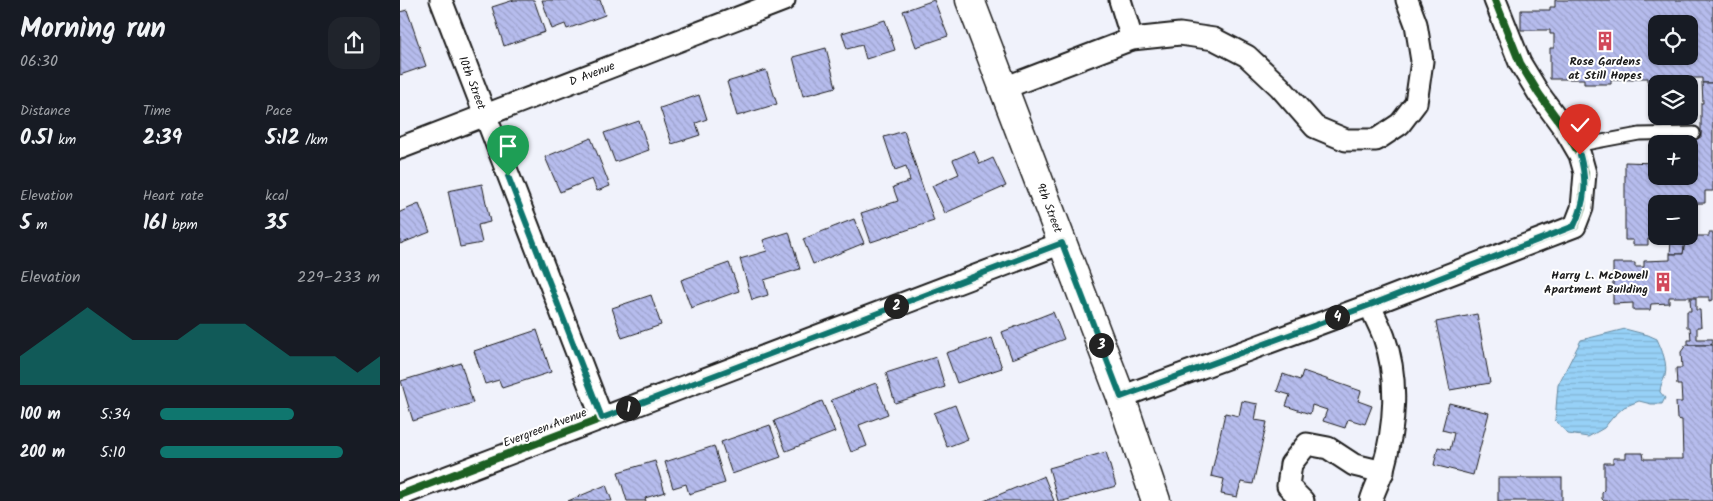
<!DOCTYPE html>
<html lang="en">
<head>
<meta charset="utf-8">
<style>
	body { margin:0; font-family:Kalam,sans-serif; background:#20242c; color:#f1f3f6; height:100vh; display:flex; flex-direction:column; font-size:19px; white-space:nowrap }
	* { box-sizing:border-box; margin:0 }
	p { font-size:16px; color:#9ea1a6 }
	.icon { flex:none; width:28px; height:28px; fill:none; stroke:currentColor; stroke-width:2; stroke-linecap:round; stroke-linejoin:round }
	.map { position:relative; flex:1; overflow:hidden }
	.side { display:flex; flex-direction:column; background:#171b24; width:400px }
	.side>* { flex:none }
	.buttons { position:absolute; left:1248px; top:15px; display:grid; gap:10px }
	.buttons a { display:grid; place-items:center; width:50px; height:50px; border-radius:10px; background:#171b24; box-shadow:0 1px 4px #0004; font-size:25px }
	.pin { position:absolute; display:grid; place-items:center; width:42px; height:42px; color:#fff; margin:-51px -21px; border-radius:50% 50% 50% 0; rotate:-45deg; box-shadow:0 0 5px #0007 }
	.pin .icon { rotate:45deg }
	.km { position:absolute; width:25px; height:25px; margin:-12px; border-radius:50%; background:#222; color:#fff; font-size:14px; line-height:25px; text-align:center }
	.round { display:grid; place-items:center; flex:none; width:52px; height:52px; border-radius:15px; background:#20242c }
	.overview { display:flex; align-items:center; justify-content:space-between; height:85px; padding:0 20px }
	h1 { font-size:28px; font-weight:700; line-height:38px }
	.stats { display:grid; grid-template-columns:repeat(3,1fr); gap:8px; height:85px; padding:5px 20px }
	.stats div { display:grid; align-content:center }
	.stats b { font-size:21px; font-weight:700 }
	.stats small { font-size:14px; font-weight:400 }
	.stats p { font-size:14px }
	.chart { height:140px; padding:10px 20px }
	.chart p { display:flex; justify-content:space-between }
	.chart svg { width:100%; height:90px; margin-top:5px; fill:#0f766e; opacity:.7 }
	ul { padding:0 20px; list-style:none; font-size:16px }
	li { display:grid; grid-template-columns:80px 60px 1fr; align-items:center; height:38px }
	li i { height:12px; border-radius:6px; background:#0f766e }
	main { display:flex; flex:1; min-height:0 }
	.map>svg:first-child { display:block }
</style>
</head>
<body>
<main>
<section class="side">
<div class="overview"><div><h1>Morning run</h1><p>06:30</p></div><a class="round"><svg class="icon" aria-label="share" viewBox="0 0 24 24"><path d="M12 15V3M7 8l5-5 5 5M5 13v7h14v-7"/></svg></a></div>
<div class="stats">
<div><p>Distance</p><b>0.51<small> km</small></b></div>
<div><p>Time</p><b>2:39</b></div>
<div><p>Pace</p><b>5:12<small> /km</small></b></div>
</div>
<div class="stats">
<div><p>Elevation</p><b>5<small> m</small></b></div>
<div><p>Heart rate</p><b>161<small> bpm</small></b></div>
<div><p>kcal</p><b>35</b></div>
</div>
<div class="chart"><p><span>Elevation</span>229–233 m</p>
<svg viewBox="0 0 160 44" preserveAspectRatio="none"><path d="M0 44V30L10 22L20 14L30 6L40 14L50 22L60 22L70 22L80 14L90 14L100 14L110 22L120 30L130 30L140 30L150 38L160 30V44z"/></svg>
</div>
<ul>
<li><b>100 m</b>5:34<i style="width:61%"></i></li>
<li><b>200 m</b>5:10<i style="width:83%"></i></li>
</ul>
</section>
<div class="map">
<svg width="1313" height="501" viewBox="0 0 1313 501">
	<defs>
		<pattern id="water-rules" width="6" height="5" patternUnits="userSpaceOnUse" patternTransform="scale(1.25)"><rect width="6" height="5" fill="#97d1f7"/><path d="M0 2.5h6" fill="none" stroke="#82b3d3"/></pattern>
		<pattern id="building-back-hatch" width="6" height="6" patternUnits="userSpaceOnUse" patternTransform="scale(1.25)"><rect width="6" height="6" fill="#b6bced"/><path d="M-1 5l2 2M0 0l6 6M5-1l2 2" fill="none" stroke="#9ca1cb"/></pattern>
	</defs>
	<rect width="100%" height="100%" fill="#f0f2fb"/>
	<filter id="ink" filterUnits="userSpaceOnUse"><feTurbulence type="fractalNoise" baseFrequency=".02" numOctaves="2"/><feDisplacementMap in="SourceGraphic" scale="10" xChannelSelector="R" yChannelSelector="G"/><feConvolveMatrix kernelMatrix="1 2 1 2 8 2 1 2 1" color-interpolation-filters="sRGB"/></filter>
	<g filter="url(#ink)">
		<!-- water -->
		<path fill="url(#water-rules)" stroke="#66899f" d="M1225,329L1248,335L1257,339C1262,350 1268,364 1265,376C1263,382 1260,385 1260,392L1265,398L1262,404H1251L1239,401L1224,407L1213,417L1204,428L1188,437L1168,434L1155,420L1158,385L1181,340Z"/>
		<!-- building -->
		<g fill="url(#building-back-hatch)" stroke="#1c1c1c" fill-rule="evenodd">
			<polygon points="114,0 134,0 145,32 104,46 92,7"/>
			<polygon points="142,0 200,0 205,15 167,29 165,24 152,29"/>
			<polygon points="534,0 548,36 516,47 503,11"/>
			<path d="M1155,0H1313V83H1302V78H1275V84H1248V78H1237L1233,80L1211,79V84H1184V79H1150V48H1154V34H1150V30H1121V10H1150V7H1155ZM1256,24H1289V56H1256Z"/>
			<polygon points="7,10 26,66 0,75 0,12"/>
			<polygon points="485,20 495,50 466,59 462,45 447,49 442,33"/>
			<polygon points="426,48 436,87 403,96 393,57"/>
			<polygon points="366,70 377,104 337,116 327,82"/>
			<polygon points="1302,83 1313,83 1313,191 1305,191 1305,203 1256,204 1256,236 1286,236 1283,254 1270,254 1271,240 1248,239 1248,245 1233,245 1233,240 1225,240 1225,162 1256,163 1256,176 1289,176 1289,163 1292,163 1292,137 1301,137 1301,103 1303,103"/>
			<polygon points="299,95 307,119 296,123 300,135 272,144 260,108"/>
			<polygon points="239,121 249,150 215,162 204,133"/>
			<polygon points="504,131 534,221 471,242 461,213 498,201 493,187 510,181 506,166 495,170 484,137"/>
			<polygon points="191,138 210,186 197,191 192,179 160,192 145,157"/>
			<polygon points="574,151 580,164 593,158 606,186 545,213 532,186 559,174 553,160"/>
			<polygon points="82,184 90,222 78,225 82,243 60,247 48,191"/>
			<polygon points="19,204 30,232 0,244 0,212"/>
			<polygon points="454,219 464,243 413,264 403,239"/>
			<polygon points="389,232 400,269 364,280 368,295 352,300 340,259 367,251 363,240"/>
			<polygon points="1309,233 1313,233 1313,300 1309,301 1309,297 1269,297 1269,303 1251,304 1250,310 1233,310 1233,303 1213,304 1213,263 1235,263 1235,267 1244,267 1244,261 1270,260 1270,254 1283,254 1286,236 1309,236"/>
			<polygon points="329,263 339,291 291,308 281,280"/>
			<polygon points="251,295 261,325 222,338 212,308"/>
			<polygon points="1290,298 1296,298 1296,310 1300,310 1301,327 1297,327 1297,339 1313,339 1312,345 1288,345 1288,340 1291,340 1290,327 1287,327 1287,311 1291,311"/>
			<polygon points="653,312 664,339 612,359 602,332"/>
			<polygon points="1077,314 1090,383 1050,390 1036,322"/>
			<polygon points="137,330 151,372 102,388 99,380 85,384 74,351"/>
			<polygon points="592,338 602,368 557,383 546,353"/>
			<polygon points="1286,345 1313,345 1313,501 1204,501 1202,499 1202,492 1204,490 1204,463 1213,463 1213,458 1226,458 1226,453 1243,453 1244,459 1283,459 1282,420 1277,419 1276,402 1282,402 1281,385 1277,385 1276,368 1282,368 1281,352"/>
			<polygon points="536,357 545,387 495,403 486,373"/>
			<polygon points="61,363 73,403 13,421 1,381"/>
			<polygon points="903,371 961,391 958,401 972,406 965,424 948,419 945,428 923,421 927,410 912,405 910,414 886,406 890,395 877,391 883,374 900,380"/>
			<polygon points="476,383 488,414 459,425 467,446 451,452 431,400"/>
			<polygon points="422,401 435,432 386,451 374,421"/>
			<polygon points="842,401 858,404 855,420 867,422 853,484 841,482 837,497 821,494 824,479 811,476 825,413 839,416"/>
			<polygon points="1049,403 1089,413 1073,475 1034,465 1038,447 1050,450 1054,433 1042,430"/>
			<polygon points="555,405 568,439 547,447 534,413"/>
			<polygon points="370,425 381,457 332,474 321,442"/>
			<polygon points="314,446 325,483 289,494 286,484 273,488 265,462"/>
			<polygon points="706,452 716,486 663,501 658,501 649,468"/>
			<polygon points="255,461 265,492 245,498 246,501 227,501 218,472"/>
			<polygon points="644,476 654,501 584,501"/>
			<rect x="1098" y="478" width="64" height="23"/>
			<polygon points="206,485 212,501 168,501"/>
		</g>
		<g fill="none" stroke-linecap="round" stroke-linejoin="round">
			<defs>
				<polyline id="service" points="1175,146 1239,134 1294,133"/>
				<g id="minor">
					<polyline points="41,0 202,418"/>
					<polyline points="720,0 732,39"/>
					<polyline points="604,88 732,39 780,34 814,39 847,56 880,87 915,127 946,140 976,140 1000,124 1016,103 1022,61 1016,24 1007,0"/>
					<polyline points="0,148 384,0"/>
					<path d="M970,305C974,316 980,326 984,337C999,379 995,427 983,469C980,480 974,490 971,501"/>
					<polyline points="721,397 970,305 1175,226 1182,208 1185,173 1180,155 1166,131 1139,94 1120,63 1095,0"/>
					<polyline points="0,495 662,243"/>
					<polyline points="903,501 888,486 891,464 907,444 928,448 954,465 983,472"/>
				</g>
				<polyline id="primary" points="570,0 721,397 756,501"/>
			</defs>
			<!-- service casing -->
			<use href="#service" stroke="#1c1c1c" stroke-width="15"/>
			<!-- minor casing -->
			<use href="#minor" stroke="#1c1c1c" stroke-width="25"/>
			<!-- primary casing -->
			<use href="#primary" stroke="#1c1c1c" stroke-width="31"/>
			<!-- service -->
			<use href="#service" stroke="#fff" stroke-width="11"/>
			<!-- minor -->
			<use href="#minor" stroke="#fff" stroke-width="21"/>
			<!-- primary -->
			<use href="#primary" stroke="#fff" stroke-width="28"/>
			<defs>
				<g id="cycleway">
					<polyline points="721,397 970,305 1175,226 1182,208 1185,173 1180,155 1166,131 1139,94 1120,63 1095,0"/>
					<polyline points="0,495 662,243"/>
				</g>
			</defs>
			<!-- cycleway casing -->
			<use href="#cycleway" stroke="#fff" stroke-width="11"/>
			<!-- cycleway -->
			<use href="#cycleway" stroke="#1b5e20" stroke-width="8"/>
		</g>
	</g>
	<g fill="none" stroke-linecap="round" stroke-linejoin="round" filter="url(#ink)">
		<defs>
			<path id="route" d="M108,176L202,418L662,243L721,397L970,305L1174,226C1186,201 1187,181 1180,155"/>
		</defs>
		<!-- route casing -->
		<use href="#route" stroke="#fff" stroke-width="10"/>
		<!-- route -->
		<use href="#route" stroke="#0f766e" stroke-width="6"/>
	</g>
	<!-- icons -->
	<defs>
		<symbol id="building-bare" viewBox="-9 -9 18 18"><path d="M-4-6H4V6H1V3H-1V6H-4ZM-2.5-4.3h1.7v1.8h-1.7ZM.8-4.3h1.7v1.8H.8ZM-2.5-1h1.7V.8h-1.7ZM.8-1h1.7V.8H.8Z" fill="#d1495b" stroke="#fff" stroke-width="2.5" paint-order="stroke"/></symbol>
	</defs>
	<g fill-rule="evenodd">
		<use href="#building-bare" x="1191" y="27" width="28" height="28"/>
		<use href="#building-bare" x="1249" y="268" width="28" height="28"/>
	</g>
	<g text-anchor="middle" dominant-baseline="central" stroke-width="4" stroke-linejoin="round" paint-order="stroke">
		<!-- poi labels -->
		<g font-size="12" font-weight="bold" fill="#1c1c1c" stroke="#fff">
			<text x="1205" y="61">Rose Gardens<tspan x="1205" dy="14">at Still Hopes</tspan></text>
			<text x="1248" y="275" text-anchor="end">Harry L. McDowell<tspan x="1248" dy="14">Apartment Building</tspan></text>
		</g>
		<!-- street labels -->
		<g font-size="12" fill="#1c1c1c" stroke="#fff">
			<text transform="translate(192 74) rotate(-21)">D Avenue</text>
			<text transform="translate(72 83) rotate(69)">10th Street</text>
			<text transform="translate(649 208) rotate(69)">9th Street</text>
			<text transform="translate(145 428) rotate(-21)">Evergreen Avenue</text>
		</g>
	</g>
</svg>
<div class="buttons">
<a><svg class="icon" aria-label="locate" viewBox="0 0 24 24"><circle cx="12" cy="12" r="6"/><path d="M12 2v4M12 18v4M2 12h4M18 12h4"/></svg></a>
<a><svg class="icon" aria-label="layers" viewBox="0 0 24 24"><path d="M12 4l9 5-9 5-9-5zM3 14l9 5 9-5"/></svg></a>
<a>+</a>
<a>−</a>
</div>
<div class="pin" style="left:108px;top:176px;background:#1e9e55"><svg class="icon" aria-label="arrive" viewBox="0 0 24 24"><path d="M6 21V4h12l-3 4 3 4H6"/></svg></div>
<div class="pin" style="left:1180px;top:155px;background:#d93025"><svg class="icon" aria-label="check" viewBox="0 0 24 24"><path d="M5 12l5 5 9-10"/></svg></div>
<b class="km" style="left:228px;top:408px">1</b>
<b class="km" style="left:496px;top:306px">2</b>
<b class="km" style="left:701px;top:345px">3</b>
<b class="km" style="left:937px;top:317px">4</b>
</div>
</main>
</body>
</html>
